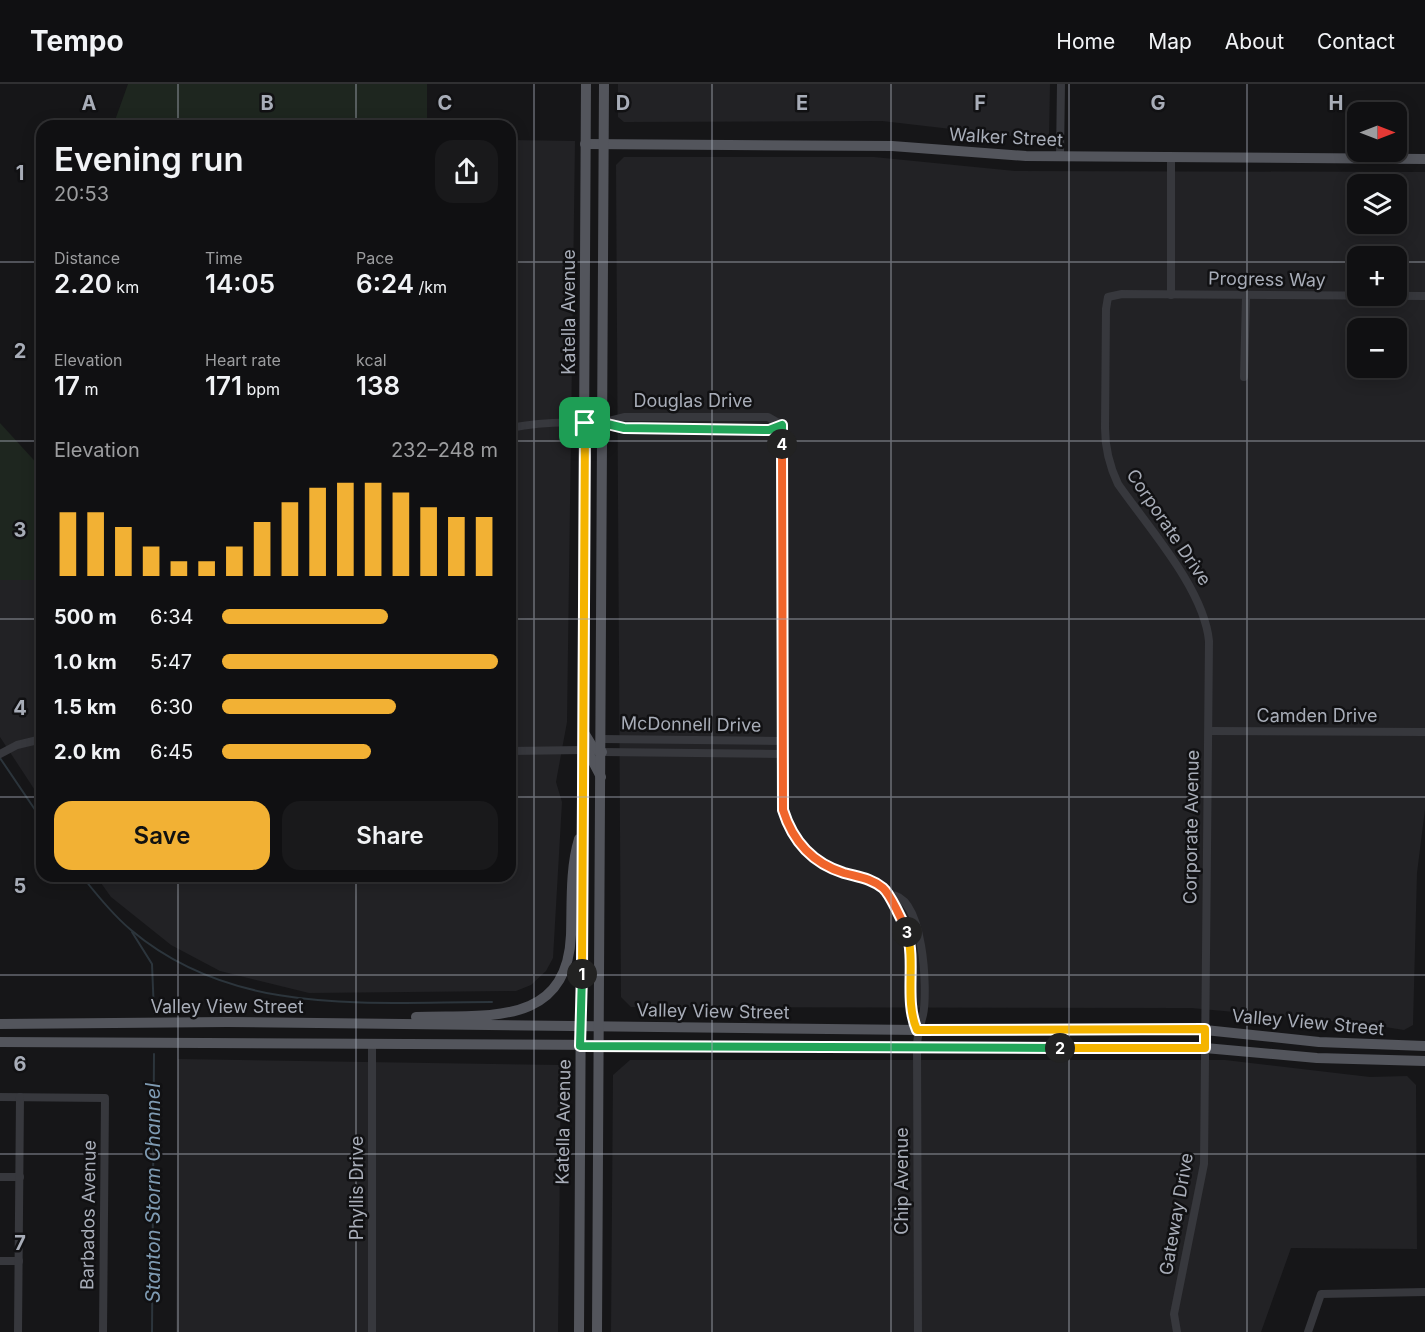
<!DOCTYPE html>
<html lang="en">
<head>
<meta charset="utf-8">
<style>
	body { margin:0; font-family:Inter,sans-serif; background:#19191b; color:#f1f3f6; height:100vh; display:flex; flex-direction:column; font-size:22px; white-space:nowrap }
	* { box-sizing:border-box; margin:0 }
	p { font-size:20px; color:#9c9d9f }
	.icon { flex:none; width:33px; height:33px; fill:none; stroke:currentColor; stroke-width:2; stroke-linecap:round; stroke-linejoin:round }
	.map { position:relative; flex:1; overflow:hidden }
	.sheet { position:absolute; left:36px; top:36px; width:480px; height:762px; display:flex; flex-direction:column; background:#101012; border-radius:18px; box-shadow:0 3px 15px #0003,0 0 0 2px #303032 }
	.sheet>* { flex:none }
	.needle { width:39px; rotate:90deg }
	.buttons { position:absolute; left:1347px; top:18px; display:grid; gap:12px }
	.buttons a { display:grid; place-items:center; width:60px; height:60px; border-radius:12px; background:#101012; box-shadow:0 3px 15px #0003,0 0 0 2px #303032; font-size:30px }
	.pin { position:absolute; display:grid; place-items:center; width:51px; height:51px; color:#fff; margin:-26px; border-radius:12px; box-shadow:0 3px 9px #0006 }
	.km { position:absolute; width:30px; height:30px; margin:-15px; border-radius:50%; background:#222; color:#fff; font-size:16px; line-height:30px; text-align:center }
	.round { display:grid; place-items:center; flex:none; width:63px; height:63px; border-radius:18px; background:#19191b }
	.headline { display:flex; align-items:center; justify-content:space-between; height:102px; padding:0 18px }
	h1 { font-size:33px; font-weight:600; line-height:45px }
	.stats { display:grid; grid-template-columns:repeat(3,1fr); gap:9px; height:102px; padding:6px 18px }
	.stats div { display:grid; align-content:center }
	.stats b { font-size:26px; font-weight:600 }
	.stats small { font-size:16px; font-weight:400 }
	.stats p { font-size:16px }
	.chart { height:168px; padding:12px 18px }
	.chart p { display:flex; justify-content:space-between }
	.chart svg { width:100%; height:108px; margin-top:6px; stroke:#f2b134; stroke-width:6 }
	.primary-button { display:flex; gap:12px; margin-top:auto; padding:12px 18px }
	.primary-button a { flex:1; height:69px; border-radius:18px; background:#f2b134; color:#111; font-size:24px; font-weight:600; line-height:69px; text-align:center }
	.primary-button a+a { background:#19191b; color:#f1f3f6 }
	ul { padding:0 18px; list-style:none; font-size:20px }
	li { display:grid; grid-template-columns:96px 72px 1fr; align-items:center; height:45px }
	li i { height:15px; border-radius:8px; background:#f2b134 }
	header { display:flex; align-items:center; gap:36px; box-sizing:border-box; height:84px; padding:0 30px; background:#101012; border-bottom:2px solid #303032 }
	header strong { font-size:28px }
	nav { display:flex; gap:33px; margin-inline-start:auto; font-size:21px }
	.map>svg:first-child { display:block }
</style>
</head>
<body>
<header>
<strong>Tempo</strong>
<nav><a>Home</a><a>Map</a><a>About</a><a>Contact</a></nav>
</header>
<div class="map">
<svg width="1425" height="1248" viewBox="0 0 1425 1248">
	<rect width="100%" height="100%" fill="#161618"/>
	<!-- built -->
	<g fill="#222225" fill-rule="evenodd">
		<polygon points="618,0 1050,0 1049,52 1021,53 882,37 624,38 618,33"/>
		<polygon points="510,56 575,57 567,638 556,698 562,718 553,874 546,887 531,901 516,907 309,909 220,887 171,861 111,813 96,792 510,792"/>
		<path d="M624,73H874L1015,87L1425,88V725L1417,789L1413,941L1404,946L1366,940L1191,924L631,923L621,913L616,81ZM1358,100H1396V140H1358ZM1358,172H1396V212H1358ZM1358,244H1396V284H1358Z"/>
		<polygon points="0,496 42,496 42,717 0,653"/>
		<polygon points="178,975 561,981 558,1248 176,1248"/>
		<polygon points="630,976 1225,976 1370,993 1407,992 1416,1001 1417,1165 1291,1164 1261,1248 611,1248 613,991"/>
	</g>
	<!-- green -->
	<g fill="#1e261f">
		<polygon points="128,0 427,0 427,42 113,42"/>
		<polygon points="0,339 42,385 42,496 0,496"/>
	</g>
	<g fill="none" stroke-linecap="round" stroke-linejoin="round">
		<!-- stream -->
		<g stroke="#2c353c" stroke-width="2">
			<polyline points="0,674 42,736"/>
			<path d="M82,792C96,810 113,831 131,846C234,933 367,918 492,918"/>
			<polyline points="132,848 152,880 154,929"/>
			<polyline points="152,1248 154,970"/>
		</g>
		<!-- minor -->
		<g stroke="#37383d" stroke-width="8">
			<polyline points="1060,73 1061,0"/>
			<polyline points="1171,74 1171,211"/>
			<polyline points="1244,293 1246,212"/>
			<polyline points="605,338 625,333 768,333 782,341"/>
			<polyline points="782,341 783,726 788,742 807,769 822,780 869,795 889,811 908,851 911,932 917,946"/>
			<path d="M510,344C546,337 588,336 624,344L769,346L782,341"/>
			<polyline points="1209,647 1425,648"/>
			<polyline points="602,655 781,657"/>
			<polyline points="510,667 583,666"/>
			<polyline points="602,668 781,670"/>
			<polyline points="0,670 17,661 42,655"/>
			<path d="M889,811C924,809 928,907 923,931C920,942 917,951 917,963L918,1248"/>
			<polyline points="372,961 372,1248"/>
			<polyline points="0,1013 105,1014 103,1248"/>
			<polyline points="0,1093 20,1093"/>
			<polyline points="0,1177 19,1177"/>
			<polyline points="18,1248 20,1013"/>
			<path d="M1177,1248L1174,1230L1204,1080L1209,557C1204,505 1148,443 1118,400C1109,381 1105,365 1105,344L1106,225L1108,213L1122,210L1425,212"/>
			<polyline points="1308,1248 1321,1210 1425,1208"/>
		</g>
		<!-- major -->
		<g stroke="#53555c" stroke-width="10">
			<polyline points="585,60 892,62 1026,72 1425,75"/>
			<polyline points="583,647 594,665 602,668"/>
			<polyline points="583,666 589,670 601,693"/>
			<path d="M416,933C484,930 567,945 571,851C572,819 570,785 579,755"/>
			<polyline points="0,940 227,938 917,946 1205,946 1319,958 1425,962"/>
			<polyline points="0,958 1205,964 1317,974 1425,977"/>
			<polyline points="579,1248 586,0"/>
			<polyline points="597,1248 604,0"/>
		</g>
	</g>
	<g fill="none" stroke-linecap="round" stroke-linejoin="round">
		<defs>
			<polyline id="split-1" points="582,890 585,339"/>
			<polyline id="split-2" points="582,890 580,962 1060,964"/>
			<path id="split-3" d="M907,848C916,880 904,916 917,946L1205,945V964H1060"/>
			<path id="split-4" d="M782,360L783,726C793,758 812,779 844,789C858,793 871,794 883,804C890,810 903,838 907,848"/>
			<polyline id="split-5" points="585,339 603,339 624,344 769,346 782,341 782,360"/>
		</defs>
		<!-- split-1 casing -->
		<use href="#split-1" stroke="#fff" stroke-width="12"/>
		<!-- split-2 casing -->
		<use href="#split-2" stroke="#fff" stroke-width="12"/>
		<!-- split-3 casing -->
		<use href="#split-3" stroke="#fff" stroke-width="12"/>
		<!-- split-4 casing -->
		<use href="#split-4" stroke="#fff" stroke-width="12"/>
		<!-- split-5 casing -->
		<use href="#split-5" stroke="#fff" stroke-width="12"/>
		<!-- split-1 -->
		<use href="#split-1" stroke="#f5b400" stroke-width="8"/>
		<!-- split-2 -->
		<use href="#split-2" stroke="#22a559" stroke-width="8"/>
		<!-- split-3 -->
		<use href="#split-3" stroke="#f5b400" stroke-width="8"/>
		<!-- split-4 -->
		<use href="#split-4" stroke="#f0652b" stroke-width="8"/>
		<!-- split-5 -->
		<use href="#split-5" stroke="#22a559" stroke-width="8"/>
	</g>
	<!-- grid -->
	<path fill="none" stroke="#a8adb8" stroke-width="1.5" stroke-opacity="0.55" d="M178,0V42M356,0V42M534,0V1248M712,0V1248M891,0V1248M1069,0V1248M1247,0V1248M0,178H42M510,178H1358M1396,178H1425M0,357H42M510,357H1425M0,535H42M510,535H1425M0,713H42M510,713H1425M178,792V1248M356,792V1248M0,891H1425M0,1070H1425"/>
	<g text-anchor="middle" dominant-baseline="central" stroke-width="5" stroke-linejoin="round" paint-order="stroke">
		<!-- street labels -->
		<g font-size="18" fill="#a8adb8" stroke="#111113">
			<text transform="translate(1006 53) rotate(3)">Walker Street</text>
			<text transform="translate(1267 195) rotate(1)">Progress Way</text>
			<text transform="translate(568 228) rotate(-90)">Katella Avenue</text>
			<text x="693" y="316">Douglas Drive</text>
			<text transform="translate(1169 443) rotate(56)">Corporate Drive</text>
			<text x="1317" y="631">Camden Drive</text>
			<text transform="translate(691 640) rotate(1)">McDonnell Drive</text>
			<text transform="translate(1191 743) rotate(-89)">Corporate Avenue</text>
			<text x="227" y="922">Valley View Street</text>
			<text transform="translate(713 927) rotate(1)">Valley View Street</text>
			<text transform="translate(1308 938) rotate(5)">Valley View Street</text>
			<text transform="translate(563 1038) rotate(-89)">Katella Avenue</text>
			<text transform="translate(901 1097) rotate(-90)">Chip Avenue</text>
			<text transform="translate(356 1104) rotate(-90)">Phyllis Drive</text>
			<text transform="translate(1176 1130) rotate(-80)">Gateway Drive</text>
			<text transform="translate(88 1131) rotate(-89)">Barbados Avenue</text>
		</g>
		<!-- water labels -->
		<g font-size="20" font-style="italic" fill="#7f9bb3" stroke="#111113">
			<text transform="translate(153 1109) rotate(-90)">Stanton Storm Channel</text>
		</g>
	</g>
	<g font-size="20" text-anchor="middle" font-weight="bold" fill="#a8adb8" stroke="#111113" stroke-width="5" stroke-linejoin="round" paint-order="stroke">
		<text x="89" y="26">A</text>
		<text x="267" y="26">B</text>
		<text x="445" y="26">C</text>
		<text x="623" y="26">D</text>
		<text x="802" y="26">E</text>
		<text x="980" y="26">F</text>
		<text x="1158" y="26">G</text>
		<text x="1336" y="26">H</text>
		<text x="20" y="96">1</text>
		<text x="20" y="274">2</text>
		<text x="20" y="453">3</text>
		<text x="20" y="631">4</text>
		<text x="20" y="809">5</text>
		<text x="20" y="987">6</text>
		<text x="20" y="1166">7</text>
	</g>
</svg>
<div class="buttons">
<a><svg class="needle" viewBox="-14 -14 28 28"><path d="M0-13l5 13h-10z" fill="#e53935"/><path d="M0 13l5-13h-10z" fill="#9c9d9f"/></svg></a>
<a><svg class="icon" aria-label="layers" viewBox="0 0 24 24"><path d="M12 4l9 5-9 5-9-5zM3 14l9 5 9-5"/></svg></a>
<a>+</a>
<a>−</a>
</div>
<div class="pin" style="left:585px;top:339px;background:#1e9e55"><svg class="icon" aria-label="arrive" viewBox="0 0 24 24"><path d="M6 21V4h12l-3 4 3 4H6"/></svg></div>
<b class="km" style="left:582px;top:890px">1</b>
<b class="km" style="left:1060px;top:964px">2</b>
<b class="km" style="left:907px;top:848px">3</b>
<b class="km" style="left:782px;top:360px">4</b>
<section class="sheet">
<div class="headline"><div><h1>Evening run</h1><p>20:53</p></div><a class="round"><svg class="icon" aria-label="share" viewBox="0 0 24 24"><path d="M12 15V3M7 8l5-5 5 5M5 13v7h14v-7"/></svg></a></div>
<div class="stats">
<div><p>Distance</p><b>2.20<small> km</small></b></div>
<div><p>Time</p><b>14:05</b></div>
<div><p>Pace</p><b>6:24<small> /km</small></b></div>
</div>
<div class="stats">
<div><p>Elevation</p><b>17<small> m</small></b></div>
<div><p>Heart rate</p><b>171<small> bpm</small></b></div>
<div><p>kcal</p><b>138</b></div>
</div>
<div class="chart"><p><span>Elevation</span>232–248 m</p>
<svg viewBox="0 0 160 44" preserveAspectRatio="none"><path d="M5 44V18M15 44V18M25 44V24M35 44V32M45 44V38M55 44V38M65 44V32M75 44V22M85 44V14M95 44V8M105 44V6M115 44V6M125 44V10M135 44V16M145 44V20M155 44V20"/></svg>
</div>
<ul>
<li><b>500 m</b>6:34<i style="width:60%"></i></li>
<li><b>1.0 km</b>5:47<i style="width:100%"></i></li>
<li><b>1.5 km</b>6:30<i style="width:63%"></i></li>
<li><b>2.0 km</b>6:45<i style="width:54%"></i></li>
</ul>
<div class="primary-button"><a>Save</a><a>Share</a></div>
</section>
</div>
</body>
</html>
